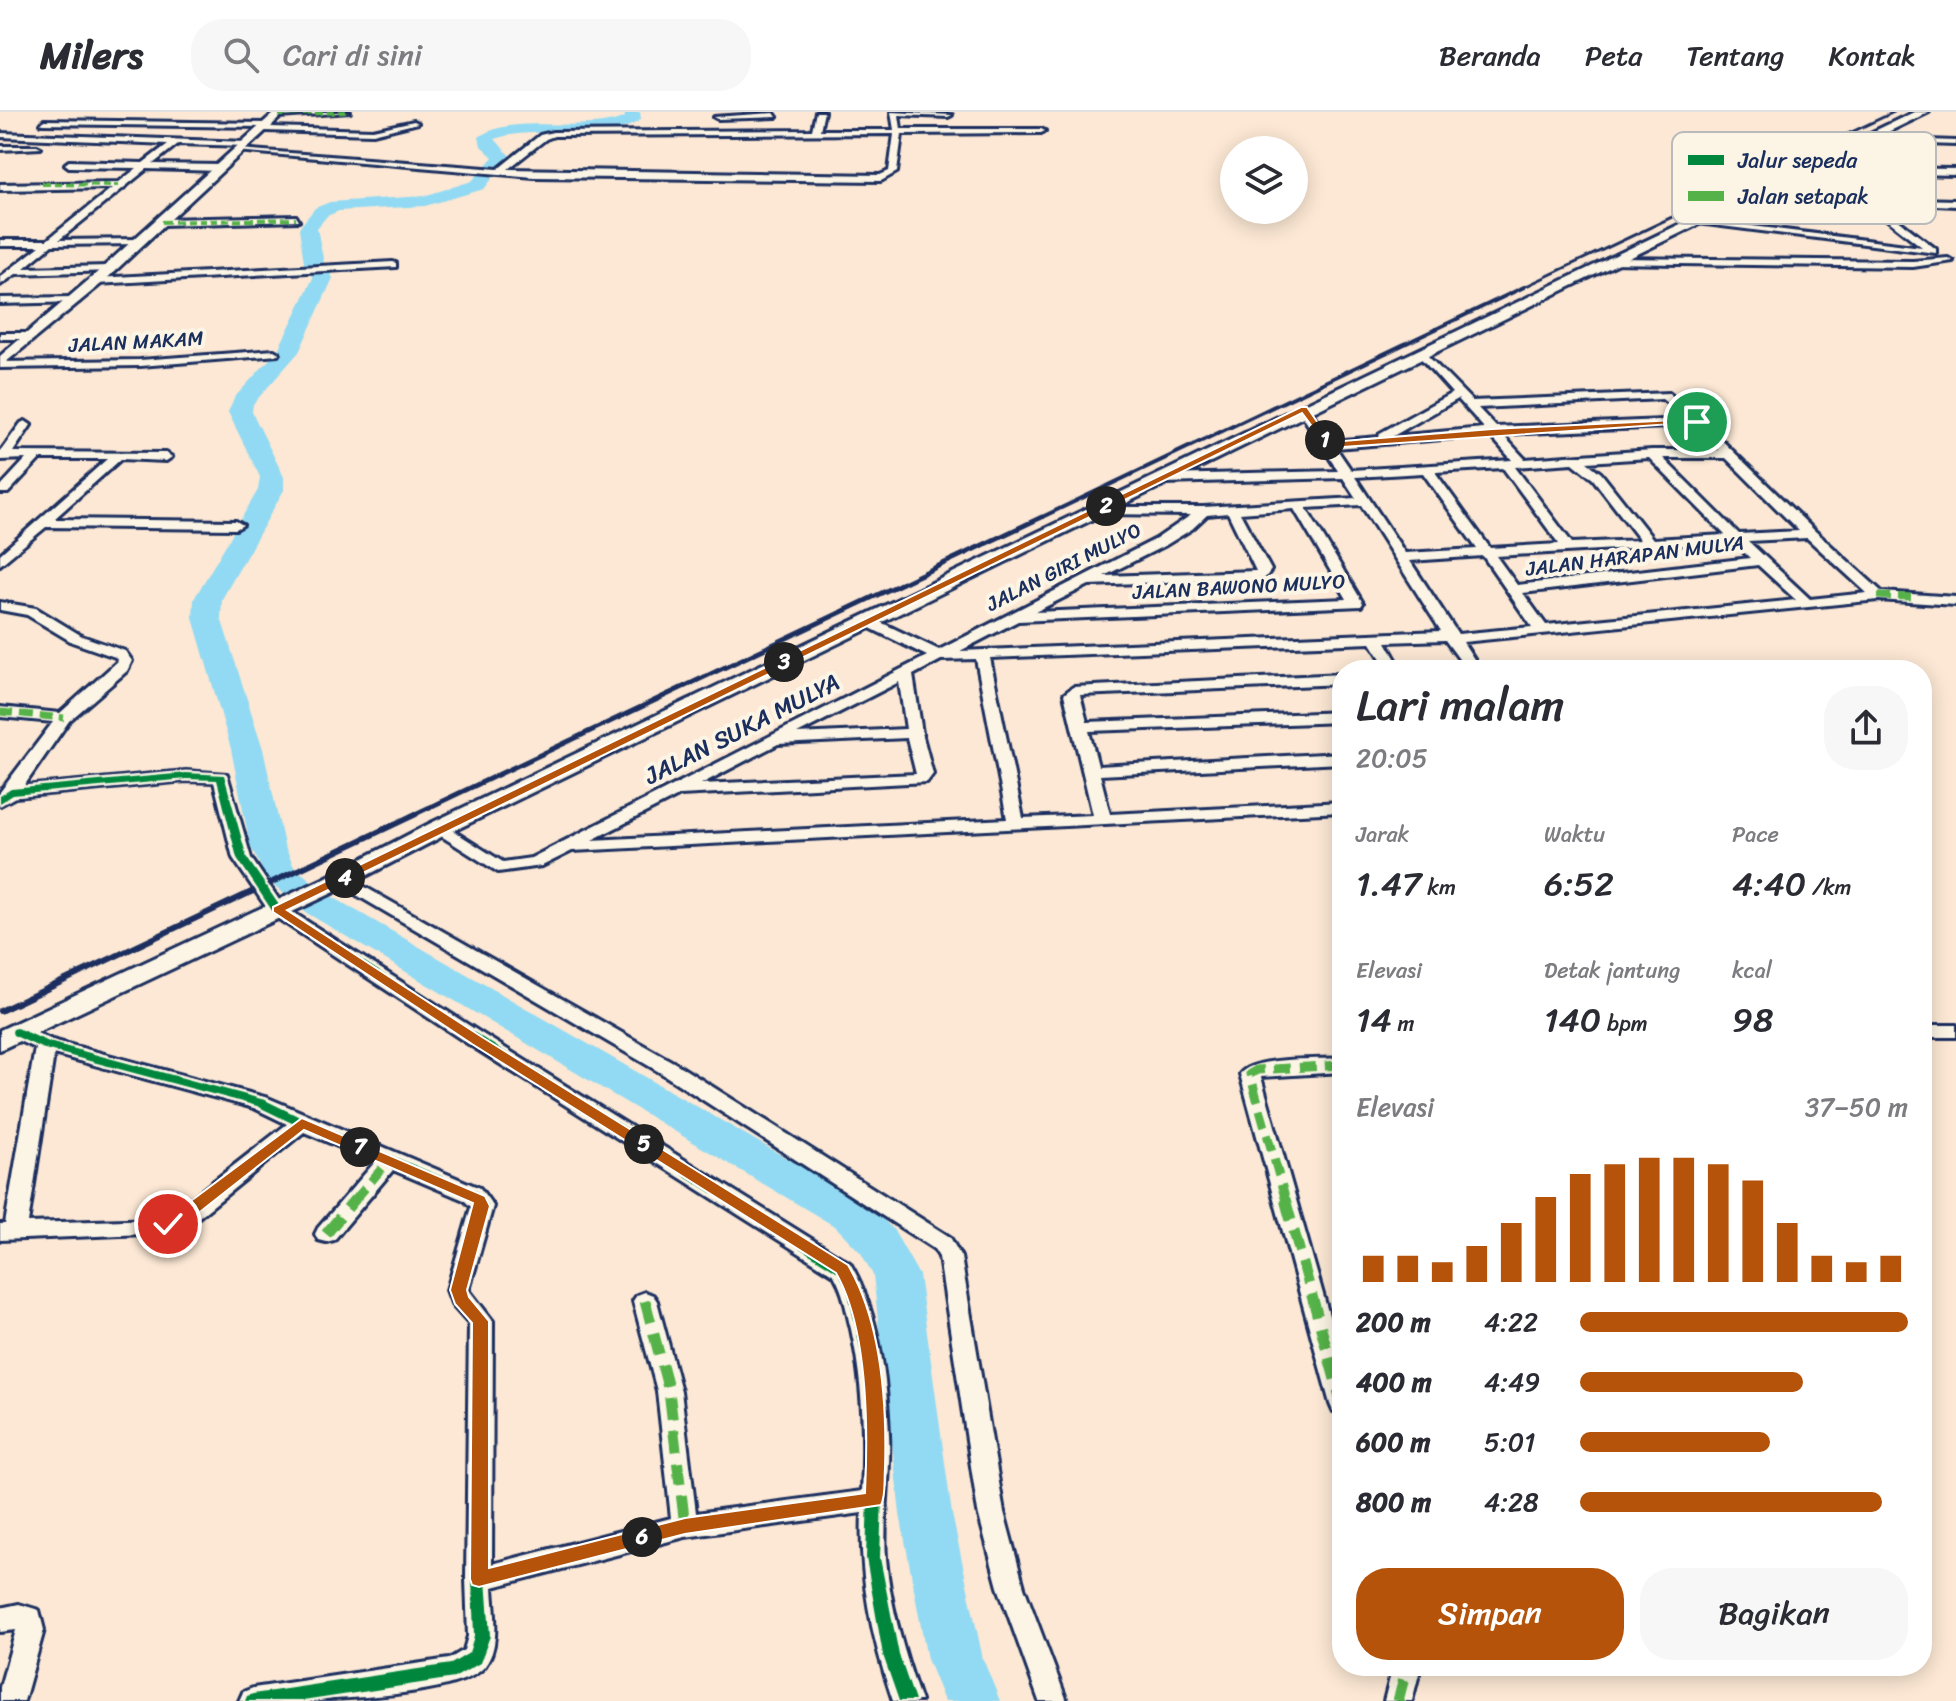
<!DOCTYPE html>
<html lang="id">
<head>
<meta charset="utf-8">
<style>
	body { margin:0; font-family:Sriracha,sans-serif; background:#f7f7f7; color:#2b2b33; height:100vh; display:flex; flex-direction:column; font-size:30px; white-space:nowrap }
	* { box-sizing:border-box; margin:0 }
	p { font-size:26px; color:#7c7c81 }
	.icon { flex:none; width:44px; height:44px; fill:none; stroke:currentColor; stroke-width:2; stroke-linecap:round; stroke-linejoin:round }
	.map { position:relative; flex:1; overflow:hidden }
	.details { position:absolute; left:1332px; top:548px; width:600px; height:1016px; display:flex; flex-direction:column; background:#fff; border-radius:32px; box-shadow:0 4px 20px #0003 }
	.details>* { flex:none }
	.buttons { position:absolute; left:1220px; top:24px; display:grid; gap:16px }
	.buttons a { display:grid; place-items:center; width:88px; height:88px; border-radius:50%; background:#fff; box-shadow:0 4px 20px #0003; font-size:40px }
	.pin { position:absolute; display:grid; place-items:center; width:68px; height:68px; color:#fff; margin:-34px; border:4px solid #fff; border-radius:50%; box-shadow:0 2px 8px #0007 }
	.km { position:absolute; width:40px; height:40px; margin:-20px; border-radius:50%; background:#222; color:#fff; font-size:22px; line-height:40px; text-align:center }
	.round { display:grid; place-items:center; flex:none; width:84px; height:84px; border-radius:32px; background:#f7f7f7 }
	.summary { display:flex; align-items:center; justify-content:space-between; height:136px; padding:0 24px }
	h1 { font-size:44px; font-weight:600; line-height:60px }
	.stats { display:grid; grid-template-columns:repeat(3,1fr); gap:12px; height:136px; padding:8px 24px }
	.stats div { display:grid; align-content:center }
	.stats b { font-size:34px; font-weight:600 }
	.stats small { font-size:22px; font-weight:400 }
	.stats p { font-size:22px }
	.chart { height:224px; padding:16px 24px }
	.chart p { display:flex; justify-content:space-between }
	.chart svg { width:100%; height:144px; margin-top:8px; stroke:#b45309; stroke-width:6 }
	.primary-button { display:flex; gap:16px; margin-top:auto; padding:16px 24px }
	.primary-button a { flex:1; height:92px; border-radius:32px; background:#b45309; color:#fff; font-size:32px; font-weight:600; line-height:92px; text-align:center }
	.primary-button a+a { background:#f7f7f7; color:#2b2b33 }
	ul { padding:0 24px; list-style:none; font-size:26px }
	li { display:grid; grid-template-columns:128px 96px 1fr; align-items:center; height:60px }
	li i { height:20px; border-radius:10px; background:#b45309 }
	header { display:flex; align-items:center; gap:48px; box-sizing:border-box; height:112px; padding:0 40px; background:#fff; border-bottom:2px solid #e1e1e2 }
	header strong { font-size:38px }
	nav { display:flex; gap:44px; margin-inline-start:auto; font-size:28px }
	.search { width:560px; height:72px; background:#f7f7f7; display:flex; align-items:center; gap:20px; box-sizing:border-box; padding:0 28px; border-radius:32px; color:#7c7c81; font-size:30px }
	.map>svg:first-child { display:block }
</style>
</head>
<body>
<header>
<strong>Milers</strong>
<div class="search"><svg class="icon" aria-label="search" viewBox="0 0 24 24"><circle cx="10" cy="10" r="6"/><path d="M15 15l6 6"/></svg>Cari di sini</div>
<nav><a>Beranda</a><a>Peta</a><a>Tentang</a><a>Kontak</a></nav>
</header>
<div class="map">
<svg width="1956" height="1589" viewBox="0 0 1956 1589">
	<rect width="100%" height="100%" fill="#fce8d4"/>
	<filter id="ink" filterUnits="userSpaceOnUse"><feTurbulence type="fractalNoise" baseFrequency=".0125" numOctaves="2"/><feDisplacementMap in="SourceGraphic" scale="16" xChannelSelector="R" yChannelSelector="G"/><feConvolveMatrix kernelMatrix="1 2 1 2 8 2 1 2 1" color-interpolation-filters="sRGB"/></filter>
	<g filter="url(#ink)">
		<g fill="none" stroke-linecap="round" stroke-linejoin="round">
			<!-- river -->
			<path fill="#92daf3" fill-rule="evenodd" d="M624,0H640L641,7C616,31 534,12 495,27L510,44L484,77L425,94L339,99L327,104L317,116L324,151L333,166L299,240L253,292L252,300L284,365V378L222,487L221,506L263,637L284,733L294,755L331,784L868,1093L893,1117L919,1163L952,1402L983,1547L1000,1589H944L927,1547L900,1402L873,1163L861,1141L836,1115L305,800L267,767L250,733L231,637L193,506L194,487L258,378L260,365L228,300L234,286L278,238L313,166L304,151L299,116L315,96L330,90L424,84L472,69L493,45L481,34L479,25C513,0 585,23 625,5Z"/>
			<defs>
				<g id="minor">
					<polygon points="294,0 350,0 279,5 275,3"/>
					<path d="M816,0H824L820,18H894L891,0L952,3L948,5L899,3L901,17H1041L1045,19L1041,21L902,22L897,60L881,69L534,65L236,39L240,37L498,57L540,23L553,20L812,18ZM894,22L889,59L880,63L508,57L546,27L554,24Z"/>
					<polygon points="774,1 777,5 718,7 714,5"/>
					<polygon points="44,8 269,11 273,13 271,15 373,18 414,9 418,11 373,22 265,19 262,15 41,12"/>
					<polygon points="0,21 247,30 251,32 247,34 178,32 153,52 221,53 225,56 221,59 147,57 59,128 139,127 144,130 142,132 52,133 24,156 109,154 112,155 112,159 16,162 0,173 0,165 40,134 0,134 0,128 47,128 112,76 0,78 0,72 119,70 137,56 69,55 65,52 69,49 143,51 168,32 0,25"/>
					<polygon points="1866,26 1956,29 1956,33 1863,30"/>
					<polygon points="0,34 37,34 41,36 0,38"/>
					<polygon points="1841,38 1871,56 1956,57 1956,63 1869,61 1838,42"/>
					<polygon points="1819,47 1936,137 1936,141 1690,110 1695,107 1922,135 1871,95 1742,91 1738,88 1742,85 1863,89 1816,52"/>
					<polygon points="1917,87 1956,88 1956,94 1914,92"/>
					<polygon points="296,104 299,109 162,113 157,110 162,107"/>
					<polygon points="1610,146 1913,149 1948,146 1953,149 1913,155 1607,151 1607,147"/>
					<polygon points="393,150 396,151 396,155 96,172 91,169 96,166"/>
					<polygon points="75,185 80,188 79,190 0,192 0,186"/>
					<polygon points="0,221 32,221 37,224 32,227 0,227"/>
					<path d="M1421,237L1472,289L1669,281L1701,308L1815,419L1882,480L1956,485V493L1878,488L1463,530L1481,558H1467L1445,528L1386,530L1402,558H1388L1371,531L990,546L1023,706L1093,703L1064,582L1073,575L1342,562V572L1080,583L1087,610L1342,600V610L1089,619L1098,654L1342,641V651L1100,663L1110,702L1342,690V700L572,739L542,754L498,760L430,717L438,712L444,713L503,750L531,746L927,544L862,512V506H872L939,538L1156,427L1191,403L1098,402L1093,401V395H1203L1356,386L1343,366L1164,371L1158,367L1164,363L1338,359L1298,297L1308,295L1331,329L1379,325L1380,321L1452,281L1417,242L1416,240ZM1458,287L1484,316L1393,324ZM1662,287L1687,307L1496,315L1478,296ZM1693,314L1718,338H1652L1525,347L1502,322ZM1490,323L1512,348L1351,358L1336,336ZM1649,346L1725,423L1653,427L1601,361L1587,350ZM1663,346H1726L1799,419L1739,422ZM1573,351L1593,367L1640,428L1572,431L1515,355ZM1503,356L1559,432L1490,436L1435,360ZM1423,361L1477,437L1405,441L1355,365ZM1361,393L1441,519L960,539L1018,509L1361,494L1363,491L1306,396ZM1294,397L1347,487L1035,500L1089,473L1265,466L1271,458L1240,401ZM1228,401L1256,459L1104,464L1166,433L1192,417L1207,403ZM1807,426L1867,481L1810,487L1748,429ZM1733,430L1750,446L1517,473L1496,444ZM1483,444L1532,515L1458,522L1410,449ZM1758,453L1796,488L1546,513L1523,481ZM976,547L1007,707L592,728L680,683L927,670L933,662L922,621L913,563L941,548ZM899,570L906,617L797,622ZM907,626L916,662L701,672L778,632Z"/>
					<polygon points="274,238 279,241 278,243 140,254 0,256 0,250 140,248"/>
					<polygon points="25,309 31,313 13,340 166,341 172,345 166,349 121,347 54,407 236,409 243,413 236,417 46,415 0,453 0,442 107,347 40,347 8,381 0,381 0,375 26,347 0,348 0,340 21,311"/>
					<path d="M0,490L36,496L82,524L125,539L132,549L127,559L69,609L24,674L186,659L227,662L251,746L283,794L484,923L850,1151C879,1200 887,1266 889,1323C891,1364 883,1405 886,1446C890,1494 905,1544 921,1589H893C872,1527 859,1466 862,1401L685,1425L493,1475C494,1500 501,1533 485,1554C459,1589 285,1589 239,1589L243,1580L253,1576L449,1547L464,1538L468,1524L466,1467L469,1212L453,1194L447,1178L471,1095L464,1088L393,1058L334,1128L326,1130L318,1128L315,1122L318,1116L375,1050L304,1020L199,1105L169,1121L0,1128V1112H5L35,936L10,925L7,920L10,915H24L52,928L268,986L480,1076L493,1094L469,1178L493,1209L492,1452L671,1406L657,1279L633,1189L637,1183L645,1180L653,1183L657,1189L681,1279L696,1401L862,1379C865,1323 863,1271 851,1217C846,1198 844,1180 834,1163L470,933L271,802L233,746L214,670L186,669L15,685L0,693V680L53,610L0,605V595L60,601L118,549L115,545L72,530L27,503L0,498ZM54,942L254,996L287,1012L183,1093L158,1107L28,1111Z"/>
					<polygon points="342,762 675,951 950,1125 961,1145 1004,1400 1024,1475 1067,1589 1039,1589 998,1475 978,1400 939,1145 934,1137 661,961 336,771 333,767"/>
					<rect x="1922" y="913" width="34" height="12"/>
					<path d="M1342,946V960L1261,965L1342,1249V1302L1333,1299L1330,1292L1240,962C1253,944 1319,948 1342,946Z"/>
					<polygon points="19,1492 39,1498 44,1518 24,1589 0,1589 0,1575 16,1518 0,1520 0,1496"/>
					<polygon points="1393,1554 1421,1554 1412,1589 1384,1589"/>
				</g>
				<polygon id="tertiary" points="275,0 286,0 101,172 0,255 0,244 91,166"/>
				<polygon id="secondary" points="1914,0 1929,0 447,722 341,777 0,938 0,918 323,767 429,712"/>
			</defs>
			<!-- minor casing -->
			<use href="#minor" stroke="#1b2f5e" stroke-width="6"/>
			<!-- tertiary casing -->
			<use href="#tertiary" stroke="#1b2f5e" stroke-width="6"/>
			<!-- secondary casing -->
			<use href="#secondary" stroke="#1b2f5e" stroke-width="6"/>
			<!-- minor -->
			<use href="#minor" fill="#fcf5e5" fill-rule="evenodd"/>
			<!-- tertiary -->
			<use href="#tertiary" fill="#fcf5e5" fill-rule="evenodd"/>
			<!-- secondary -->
			<use href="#secondary" fill="#fcf5e5" fill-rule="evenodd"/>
			<!-- rail-far3 -->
			<polyline stroke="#1b2f5e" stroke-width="3" points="1520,177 1894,0"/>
			<!-- rail-far2 -->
			<polyline stroke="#1b2f5e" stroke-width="4" points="1038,407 1524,175"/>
			<!-- rail-far1 -->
			<polyline stroke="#1b2f5e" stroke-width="5" points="411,704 1042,405"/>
			<!-- rail -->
			<polyline stroke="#1b2f5e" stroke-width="6" points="0,899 416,702"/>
			<!-- quiet-far3 -->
			<g stroke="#55b248" stroke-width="4" stroke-dasharray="8 4" stroke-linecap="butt">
				<polyline points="279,3 346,0"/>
				<polyline points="42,72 119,73"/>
				<polyline points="162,110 296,107"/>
			</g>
			<!-- quiet-far2 -->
			<g stroke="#55b248" stroke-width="7" stroke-dasharray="13 7" stroke-linecap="butt">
				<polyline points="1878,484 1911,485"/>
				<polyline points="0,600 64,606"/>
			</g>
			<!-- quiet-far1 -->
			<g stroke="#55b248" stroke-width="9" stroke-dasharray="17 9" stroke-linecap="butt">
				<polyline points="354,1089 390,1047"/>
				<polyline points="1286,1089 1250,962 1257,958 1342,953"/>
			</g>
			<!-- quiet -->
			<g stroke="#55b248" stroke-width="11" stroke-dasharray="22 11" stroke-linecap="butt">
				<polyline points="1285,1087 1342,1292"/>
				<polyline points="326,1122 355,1087"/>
				<polyline points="645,1189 669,1279 685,1414"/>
				<polyline points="1398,1589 1407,1554"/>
			</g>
			<defs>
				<g id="cycleway">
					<polygon points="186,661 224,663 247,746 281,796 481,925 846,1154 859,1176 878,1254 884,1323 880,1446 899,1543 915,1589 899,1589 883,1543 866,1446 870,1323 864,1254 847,1176 838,1160 473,931 273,800 237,746 217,668 186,667 13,683 0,691 0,684 11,677"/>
					<polygon points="17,916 49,930 265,988 306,1008 476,1079 488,1094 464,1178 467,1186 487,1209 486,1467 490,1524 480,1551 454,1566 303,1589 245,1589 247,1584 253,1582 451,1552 469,1541 474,1524 472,1467 474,1211 456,1192 452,1178 476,1095 468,1085 298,1014 257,994 41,936 13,923 12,920 13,917"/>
				</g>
			</defs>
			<!-- cycleway casing -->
			<use href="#cycleway" stroke="#fcf5e5" stroke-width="5"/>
			<!-- cycleway -->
			<use href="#cycleway" fill="#00873e" fill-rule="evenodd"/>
		</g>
	</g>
	<!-- route -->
	<path fill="#b45309" stroke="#fff" stroke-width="2" d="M1301,295H1307L1331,330L1492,317L1697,307L1701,310L1328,336L1302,301L287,798L482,925L848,1153C882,1211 887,1290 885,1357C884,1369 886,1383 881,1393L685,1422L479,1475L472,1473L470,1467L472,1211L455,1192L450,1178L473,1091L304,1018L196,1103L168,1118L160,1112L302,1006L485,1084L490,1094L467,1178L469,1185L489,1209V1456L685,1406L865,1381C868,1318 868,1217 836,1161L472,932L273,800V795Z"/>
	<g text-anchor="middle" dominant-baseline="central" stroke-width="8" stroke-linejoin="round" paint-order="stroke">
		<!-- far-street labels -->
		<g font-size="20" fill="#1b2f5e" stroke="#fcf5e5">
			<text transform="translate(136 230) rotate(-3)">JALAN MAKAM</text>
			<text transform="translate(1635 444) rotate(-7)">JALAN HARAPAN MULYA</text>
			<text transform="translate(1064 455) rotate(-27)">JALAN GIRI MULYO</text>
			<text transform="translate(1239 475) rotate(-3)">JALAN BAWONO MULYO</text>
		</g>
		<!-- street labels -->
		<g font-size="24" fill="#1b2f5e" stroke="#fcf5e5">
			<text transform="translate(742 617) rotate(-27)">JALAN SUKA MULYA</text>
		</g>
	</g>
	<!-- legend -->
	<rect x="1672" y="20" width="264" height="92" rx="12" fill="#fcf5e5" stroke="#b8babc" stroke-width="2"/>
	<rect x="1688" y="43" width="36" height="10" fill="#00873e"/>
	<rect x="1688" y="79" width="36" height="10" fill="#55b248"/>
	<g font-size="22" fill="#1b2f5e">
		<text x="1738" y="56">Jalur sepeda</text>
		<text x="1738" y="92">Jalan setapak</text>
	</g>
</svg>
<div class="buttons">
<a><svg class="icon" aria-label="layers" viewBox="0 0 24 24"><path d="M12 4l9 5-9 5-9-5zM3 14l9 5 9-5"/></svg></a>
</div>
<div class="pin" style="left:1697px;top:310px;background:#1e9e55"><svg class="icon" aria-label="arrive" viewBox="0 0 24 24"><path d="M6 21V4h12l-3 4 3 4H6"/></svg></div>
<div class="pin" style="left:168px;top:1112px;background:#d93025"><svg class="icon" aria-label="check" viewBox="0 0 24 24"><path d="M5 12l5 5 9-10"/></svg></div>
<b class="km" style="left:1325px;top:328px">1</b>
<b class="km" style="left:1106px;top:394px">2</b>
<b class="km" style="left:784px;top:550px">3</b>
<b class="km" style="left:345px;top:766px">4</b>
<b class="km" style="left:644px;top:1032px">5</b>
<b class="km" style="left:642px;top:1425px">6</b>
<b class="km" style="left:360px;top:1035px">7</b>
<section class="details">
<div class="summary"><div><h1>Lari malam</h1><p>20:05</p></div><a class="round"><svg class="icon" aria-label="share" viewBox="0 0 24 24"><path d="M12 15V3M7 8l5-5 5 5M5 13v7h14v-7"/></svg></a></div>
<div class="stats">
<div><p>Jarak</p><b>1.47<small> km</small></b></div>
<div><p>Waktu</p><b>6:52</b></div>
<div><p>Pace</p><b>4:40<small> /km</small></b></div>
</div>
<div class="stats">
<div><p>Elevasi</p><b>14<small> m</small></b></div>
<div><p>Detak jantung</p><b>140<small> bpm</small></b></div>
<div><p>kcal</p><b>98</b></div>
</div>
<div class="chart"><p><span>Elevasi</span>37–50 m</p>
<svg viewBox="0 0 160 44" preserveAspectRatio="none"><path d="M5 44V36M15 44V36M25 44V38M35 44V33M45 44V26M55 44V18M65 44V11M75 44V8M85 44V6M95 44V6M105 44V8M115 44V13M125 44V26M135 44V36M145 44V38M155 44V36"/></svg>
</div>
<ul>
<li><b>200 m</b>4:22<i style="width:100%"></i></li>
<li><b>400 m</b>4:49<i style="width:68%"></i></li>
<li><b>600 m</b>5:01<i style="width:58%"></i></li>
<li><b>800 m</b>4:28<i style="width:92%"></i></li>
</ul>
<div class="primary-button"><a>Simpan</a><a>Bagikan</a></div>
</section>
</div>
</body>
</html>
